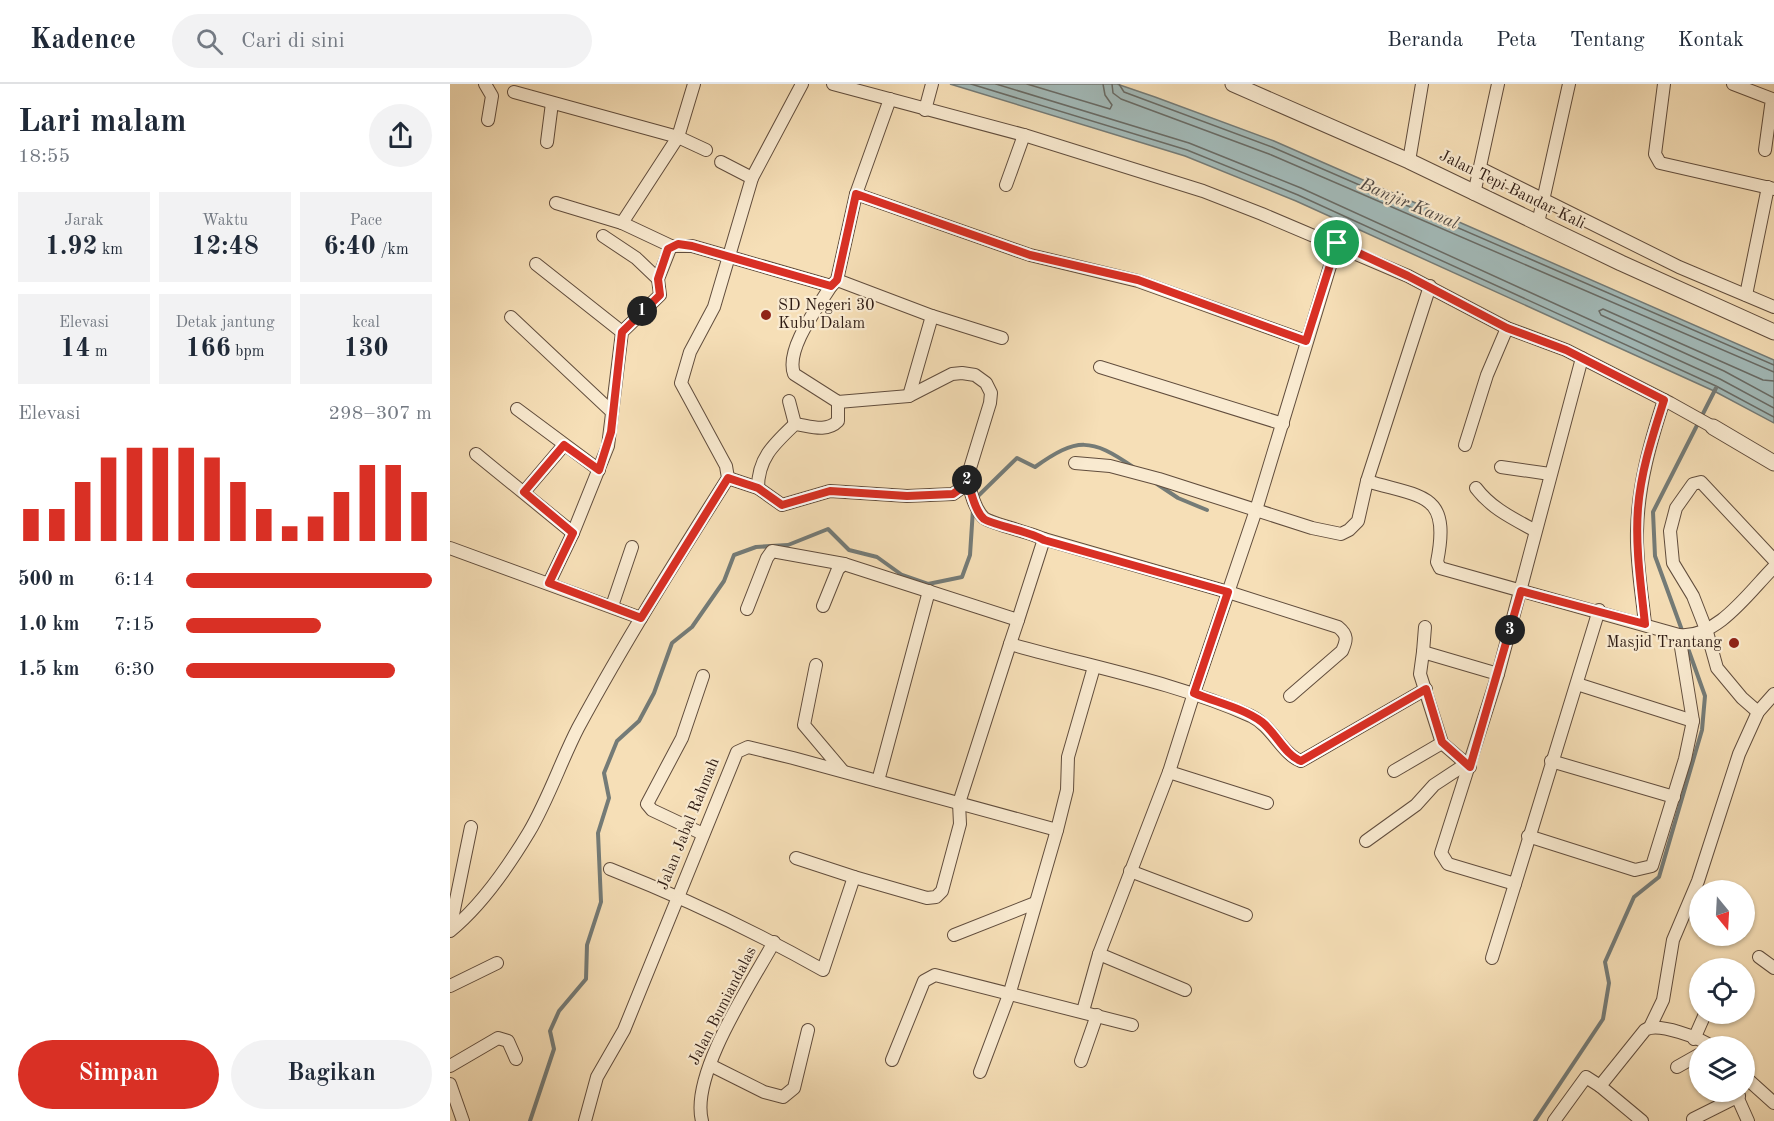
<!DOCTYPE html>
<html lang="id">
<head>
<meta charset="utf-8">
<style>
	body { margin:0; font-family:"Old Standard TT",serif; background:#f2f2f3; color:#1f2937; height:100vh; display:flex; flex-direction:column; font-size:22px; white-space:nowrap }
	* { box-sizing:border-box; margin:0 }
	p { font-size:20px; color:#747a83 }
	.icon { flex:none; width:33px; height:33px; fill:none; stroke:currentColor; stroke-width:2; stroke-linecap:round; stroke-linejoin:round }
	.map { position:relative; flex:1; overflow:hidden }
	.sheet { display:flex; flex-direction:column; background:#fff; width:450px }
	.sheet>* { flex:none }
	.needle { width:39px; rotate:162deg }
	.buttons { position:absolute; left:1239px; top:796px; display:grid; gap:12px }
	.buttons a { display:grid; place-items:center; width:66px; height:66px; border-radius:50%; background:#fff; box-shadow:0 2px 4px #0004; font-size:30px }
	.pin { position:absolute; display:grid; place-items:center; width:51px; height:51px; color:#fff; margin:-26px; border:3px solid #fff; border-radius:50%; box-shadow:0 2px 6px #0007 }
	.km { position:absolute; width:30px; height:30px; margin:-15px; border-radius:50%; background:#222; color:#fff; font-size:16px; line-height:30px; text-align:center }
	.round { display:grid; place-items:center; flex:none; width:63px; height:63px; border-radius:32px; background:#f2f2f3 }
	.headline { display:flex; align-items:center; justify-content:space-between; height:102px; padding:0 18px }
	h1 { font-size:33px; font-weight:700; line-height:45px }
	.metrics { display:grid; grid-template-columns:repeat(3,1fr); gap:9px; height:102px; padding:6px 18px }
	.metrics div { display:grid; align-content:center; border-radius:0px; background:#f2f2f3; text-align:center }
	.metrics b { font-size:26px; font-weight:700 }
	.metrics small { font-size:16px; font-weight:400 }
	.metrics p { font-size:16px }
	.chart { height:168px; padding:12px 18px }
	.chart p { display:flex; justify-content:space-between }
	.chart svg { width:100%; height:108px; margin-top:6px; stroke:#d93025; stroke-width:6 }
	.cta { display:flex; gap:12px; margin-top:auto; padding:12px 18px }
	.cta a { flex:1; height:69px; border-radius:36px; background:#d93025; color:#fff; font-size:24px; font-weight:700; line-height:69px; text-align:center }
	.cta a+a { background:#f2f2f3; color:#1f2937 }
	ul { padding:0 18px; list-style:none; font-size:20px }
	li { display:grid; grid-template-columns:96px 72px 1fr; align-items:center; height:45px }
	li i { height:15px; border-radius:8px; background:#d93025 }
	header { display:flex; align-items:center; gap:36px; box-sizing:border-box; height:84px; padding:0 30px; background:#fff; border-bottom:2px solid #e0e1e3 }
	header strong { font-size:28px }
	nav { display:flex; gap:33px; margin-inline-start:auto; font-size:21px }
	.search { width:420px; height:54px; background:#f2f2f3; display:flex; align-items:center; gap:15px; box-sizing:border-box; padding:0 21px; border-radius:33px; color:#747a83; font-size:22px }
	main { display:flex; flex:1; min-height:0 }
	.map>svg:first-child { display:block }
</style>
</head>
<body>
<header>
<strong>Kadence</strong>
<div class="search"><svg class="icon" aria-label="search" viewBox="0 0 24 24"><circle cx="10" cy="10" r="6"/><path d="M15 15l6 6"/></svg>Cari di sini</div>
<nav><a>Beranda</a><a>Peta</a><a>Tentang</a><a>Kontak</a></nav>
</header>
<main>
<section class="sheet">
<div class="headline"><div><h1>Lari malam</h1><p>18:55</p></div><a class="round"><svg class="icon" aria-label="share" viewBox="0 0 24 24"><path d="M12 15V3M7 8l5-5 5 5M5 13v7h14v-7"/></svg></a></div>
<div class="metrics">
<div><p>Jarak</p><b>1.92<small> km</small></b></div>
<div><p>Waktu</p><b>12:48</b></div>
<div><p>Pace</p><b>6:40<small> /km</small></b></div>
</div>
<div class="metrics">
<div><p>Elevasi</p><b>14<small> m</small></b></div>
<div><p>Detak jantung</p><b>166<small> bpm</small></b></div>
<div><p>kcal</p><b>130</b></div>
</div>
<div class="chart"><p><span>Elevasi</span>298–307 m</p>
<svg viewBox="0 0 160 44" preserveAspectRatio="none"><path d="M5 44V31M15 44V31M25 44V20M35 44V10M45 44V6M55 44V6M65 44V6M75 44V10M85 44V20M95 44V31M105 44V38M115 44V34M125 44V24M135 44V13M145 44V13M155 44V24"/></svg>
</div>
<ul>
<li><b>500 m</b>6:14<i style="width:100%"></i></li>
<li><b>1.0 km</b>7:15<i style="width:55%"></i></li>
<li><b>1.5 km</b>6:30<i style="width:85%"></i></li>
</ul>
<div class="cta"><a>Simpan</a><a>Bagikan</a></div>
</section>
<div class="map">
<svg width="1324" height="1037" viewBox="0 0 1324 1037">
	<rect width="100%" height="100%" fill="#f6dfb7"/>
	<filter id="stains"><feTurbulence type="fractalNoise" baseFrequency=".00333" numOctaves="4"/><feColorMatrix values="0 0 0 0 .2 0 0 0 0 .09 0 0 0 0 .02 0 0 0 .5 -.17"/></filter>
	<radialGradient id="worn" r=".72"><stop offset=".6" stop-color="#630" stop-opacity="0"/><stop offset="1" stop-color="#630" stop-opacity=".3"/></radialGradient>
	<!-- water -->
	<polygon fill="#a2bab9" stroke="#747b77" stroke-width="1.5" points="500,0 667,0 705,13 824,57 1324,276 1324,339 1264,307 846,117 735,72"/>
	<g fill="none" stroke-linecap="round" stroke-linejoin="round">
		<!-- shore -->
		<g stroke="#686b66" stroke-width="1.5">
			<polyline points="521,0 737,66 848,111 1266,302 1324,333"/>
			<polyline points="546,0 739,59 851,104 1270,295 1324,324"/>
			<polyline points="577,0 660,25 662,21 655,11 653,0"/>
			<polyline points="662,0 663,9 671,15 819,70 1324,288"/>
			<polyline points="669,0 674,8 822,63 1324,281"/>
			<polyline points="1324,297 1313,296 1153,225 1149,227 1151,231 1274,287 1324,314"/>
		</g>
		<!-- stream -->
		<g stroke="#747b77" stroke-width="4">
			<polyline points="707,400 728,414 757,426"/>
			<path d="M525,415L567,374L585,383C627,353 641,354 683,383"/>
			<polyline points="1233,549 1205,472 1203,428 1266,304"/>
			<polyline points="80,1037 104,965 100,947 109,927 136,895 137,861 151,818 148,749 159,714 154,689 167,657 189,637 204,609 222,559 242,543 274,497 284,471 306,463 338,461 378,445 399,466 427,473 452,491 478,500 512,493 520,471 523,425"/>
			<polyline points="1085,1037 1153,935 1159,899 1155,878 1184,813 1209,793 1252,646 1255,612 1235,556"/>
		</g>
		<defs>
			<g id="minor">
				<polyline points="35,0 42,12 38,36"/>
				<polyline points="383,0 574,51 753,107 812,130 958,192 1057,244 1116,266 1220,319 1263,343"/>
				<polyline points="1214,0 1205,70 1210,79 1324,105"/>
				<polyline points="1283,0 1322,15 1315,66"/>
				<polyline points="64,8 228,53 256,66"/>
				<polyline points="475,26 482,0"/>
				<polyline points="97,58 102,19"/>
				<polyline points="959,77 972,0"/>
				<polyline points="271,78 302,94"/>
				<polyline points="1030,84 1229,183 1324,223"/>
				<polyline points="556,101 574,51"/>
				<polyline points="406,110 580,171 688,197 856,257"/>
				<polyline points="1024,110 1048,0"/>
				<polyline points="106,119 172,139 228,53 244,0"/>
				<polyline points="172,139 221,162 242,162 381,202 387,196 406,110 440,15"/>
				<polyline points="1088,139 1119,0"/>
				<polyline points="153,152 186,174 208,195"/>
				<polyline points="86,180 172,248"/>
				<polyline points="387,196 482,232"/>
				<polyline points="1296,211 1318,103"/>
				<polyline points="61,233 162,328"/>
				<polyline points="1132,274 1048,590 991,769 998,780 1065,800 1149,526"/>
				<polyline points="650,283 833,340"/>
				<polyline points="459,312 482,232 552,254"/>
				<polyline points="339,317 345,340"/>
				<polyline points="67,325 149,386"/>
				<polyline points="1015,361 1037,291 1057,244"/>
				<polyline points="26,370 123,449"/>
				<polyline points="625,379 660,382 709,395 862,444 891,450 899,446 908,437 917,397 980,202"/>
				<polyline points="1051,383 1100,390"/>
				<path d="M278,394L308,404L332,421L380,407L457,412L503,410L510,405L517,394L540,319L541,309L536,299L525,291L512,289L502,290L459,312L388,318L344,290C335,265 368,223 381,202"/>
				<path d="M517,394C520,406 524,424 533,433C538,439 582,449 594,455"/>
				<path d="M917,397C973,414 1001,408 987,478L990,484L1229,551C1267,555 1299,508 1324,483"/>
				<path d="M308,404C308,374 324,360 345,340C360,342 376,349 388,337V318"/>
				<path d="M1026,404C1041,424 1062,434 1084,446"/>
				<polyline points="74,408 114,361"/>
				<polyline points="0,464 191,534"/>
				<polyline points="99,499 123,449 158,362 172,248 210,211 208,195 221,162"/>
				<polyline points="162,522 182,463"/>
				<path d="M373,522L388,485L394,480L568,536L594,455L778,508L888,543C898,551 897,556 892,567L840,612"/>
				<polyline points="297,525 317,474 322,467 394,480"/>
				<path d="M568,536L560,560C641,583 725,598 801,632C822,642 833,671 851,677L976,605"/>
				<path d="M1195,540C1192,509 1186,478 1187,447C1188,401 1200,359 1214,316"/>
				<polyline points="973,568 975,543"/>
				<polyline points="366,581 354,641 392,686"/>
				<polyline points="1127,600 1243,637"/>
				<polyline points="1308,628 1292,614 1267,584 1257,548 1243,512 1223,479 1220,447 1226,424 1243,400 1251,398 1324,476"/>
				<polyline points="1101,677 1224,713"/>
				<polyline points="1020,683 992,659 970,590 973,568 1048,590"/>
				<polyline points="944,687 992,659"/>
				<polyline points="719,688 817,719"/>
				<polyline points="428,697 479,507"/>
				<polyline points="253,750 202,726 197,720 232,654 253,592"/>
				<polyline points="1078,752 1185,786 1202,782 1235,675 1243,637 1229,551"/>
				<polyline points="916,757 966,721 984,701 1016,680"/>
				<polyline points="346,774 404,793"/>
				<path d="M160,785C234,814 304,847 373,886L404,793L477,814L486,813L492,807L510,740L509,719L560,560"/>
				<polyline points="680,787 796,831"/>
				<polyline points="0,845 21,743"/>
				<path d="M0,847C32,821 58,783 79,748C98,716 111,677 128,644C174,559 226,476 278,394L276,382L231,299L240,268L264,223L302,94L352,0"/>
				<polyline points="504,851 585,819"/>
				<polyline points="1309,873 1324,884"/>
				<polyline points="1042,874 1065,800"/>
				<polyline points="0,902 47,879"/>
				<polyline points="735,906 649,870 719,688 744,609 806,426 887,159"/>
				<polyline points="633,927 649,870"/>
				<polyline points="1200,943 1213,916 1223,856 1248,797 1289,670 1308,628 1324,610"/>
				<polyline points="1244,955 1255,930"/>
				<polyline points="442,976 474,897 485,891 682,941"/>
				<polyline points="631,977 647,931"/>
				<polyline points="260,981 314,1008 333,1013 344,1004 358,946"/>
				<polyline points="0,982 48,954 58,957 66,975"/>
				<polyline points="1227,983 1250,970"/>
				<polyline points="530,988 560,908 607,746"/>
				<polyline points="1294,992 1324,1019"/>
				<polyline points="0,1000 13,1037"/>
				<polyline points="1285,1008 1298,1037"/>
				<polyline points="1243,1035 1289,1012"/>
				<polyline points="135,1037 147,993 174,946 287,668 298,663 343,674 607,746 617,706 618,673 644,583"/>
				<path d="M252,1037C240,990 301,900 324,858"/>
				<polyline points="1104,1037 1136,993 1150,1002"/>
				<path d="M1192,1037L1150,1002L1195,946C1208,938 1251,954 1262,963"/>
			</g>
			<g id="tertiary">
				<polyline points="783,0 959,77 1171,179 1324,248"/>
				<polyline points="1263,343 1324,379"/>
			</g>
		</defs>
		<!-- minor casing -->
		<use href="#minor" stroke="#614d3d" stroke-width="14"/>
		<!-- tertiary casing -->
		<use href="#tertiary" stroke="#614d3d" stroke-width="17"/>
		<!-- minor -->
		<use href="#minor" stroke="#f9ead0" stroke-width="12"/>
		<!-- tertiary -->
		<use href="#tertiary" stroke="#f9ead0" stroke-width="15"/>
	</g>
	<g fill="none" stroke-linecap="round" stroke-linejoin="round">
		<defs>
			<path id="route" d="M406,110L580,171L688,196L856,257L887,159L958,192L1057,244L1116,266L1214,316C1203,351 1191,386 1188,424C1185,462 1191,502 1195,540L1071,507L1020,683L992,658L976,605L851,677C835,671 826,649 812,638C793,624 765,618 744,609L778,508L594,456C579,447 543,441 534,435C525,428 520,405 517,394L510,405L503,410L457,412L380,407L332,421L308,404L278,394L191,534L99,499L123,449L74,408L114,361L149,386L161,348L172,248L210,211L208,195L218,165L228,160L242,162L381,202L387,196Z"/>
		</defs>
		<!-- route casing -->
		<use href="#route" stroke="#fff" stroke-width="12"/>
		<!-- route -->
		<use href="#route" stroke="#d93025" stroke-width="8"/>
	</g>
	<!-- markers -->
	<g fill="#8f2418" stroke="#f9ead0" stroke-width="2">
		<circle cx="316" cy="231" r="6"/>
		<circle cx="1284" cy="559" r="6"/>
	</g>
	<g text-anchor="middle" dominant-baseline="central" stroke-width="4.5" stroke-linejoin="round" paint-order="stroke">
		<!-- street labels -->
		<g font-size="16" fill="#2f1c14" stroke="#f9ead0">
			<text transform="translate(1062 106) rotate(26)">Jalan Tepi Bandar Kali</text>
			<text transform="translate(239 740) rotate(-68)">Jalan Jabal Rahmah</text>
			<text transform="translate(273 922) rotate(-63)">Jalan Bumiandalas</text>
		</g>
		<!-- poi labels -->
		<g font-size="16" fill="#2f1c14" stroke="#f9ead0" text-anchor="start">
			<text x="328" y="222">SD Negeri 30<tspan x="328" dy="18">Kubu Dalam</tspan></text>
			<text x="1272" y="559" text-anchor="end">Masjid Trantang</text>
		</g>
		<!-- water labels -->
		<g font-size="18" font-style="italic" fill="#524b46" stroke="#f9ead0">
			<text transform="translate(959 120) rotate(23)">Banjir Kanal</text>
		</g>
	</g>
	<rect width="100%" height="100%" filter="url(#stains)"/>
	<rect width="100%" height="100%" fill="url(#worn)"/>
</svg>
<div class="buttons">
<a><svg class="needle" viewBox="-14 -14 28 28"><path d="M0-13l5 13h-10z" fill="#e53935"/><path d="M0 13l5-13h-10z" fill="#747a83"/></svg></a>
<a><svg class="icon" aria-label="locate" viewBox="0 0 24 24"><circle cx="12" cy="12" r="6"/><path d="M12 2v4M12 18v4M2 12h4M18 12h4"/></svg></a>
<a><svg class="icon" aria-label="layers" viewBox="0 0 24 24"><path d="M12 4l9 5-9 5-9-5zM3 14l9 5 9-5"/></svg></a>
</div>
<div class="pin" style="left:887px;top:159px;background:#1e9e55"><svg class="icon" aria-label="arrive" viewBox="0 0 24 24"><path d="M6 21V4h12l-3 4 3 4H6"/></svg></div>
<b class="km" style="left:192px;top:227px">1</b>
<b class="km" style="left:517px;top:396px">2</b>
<b class="km" style="left:1060px;top:546px">3</b>
</div>
</main>
</body>
</html>
